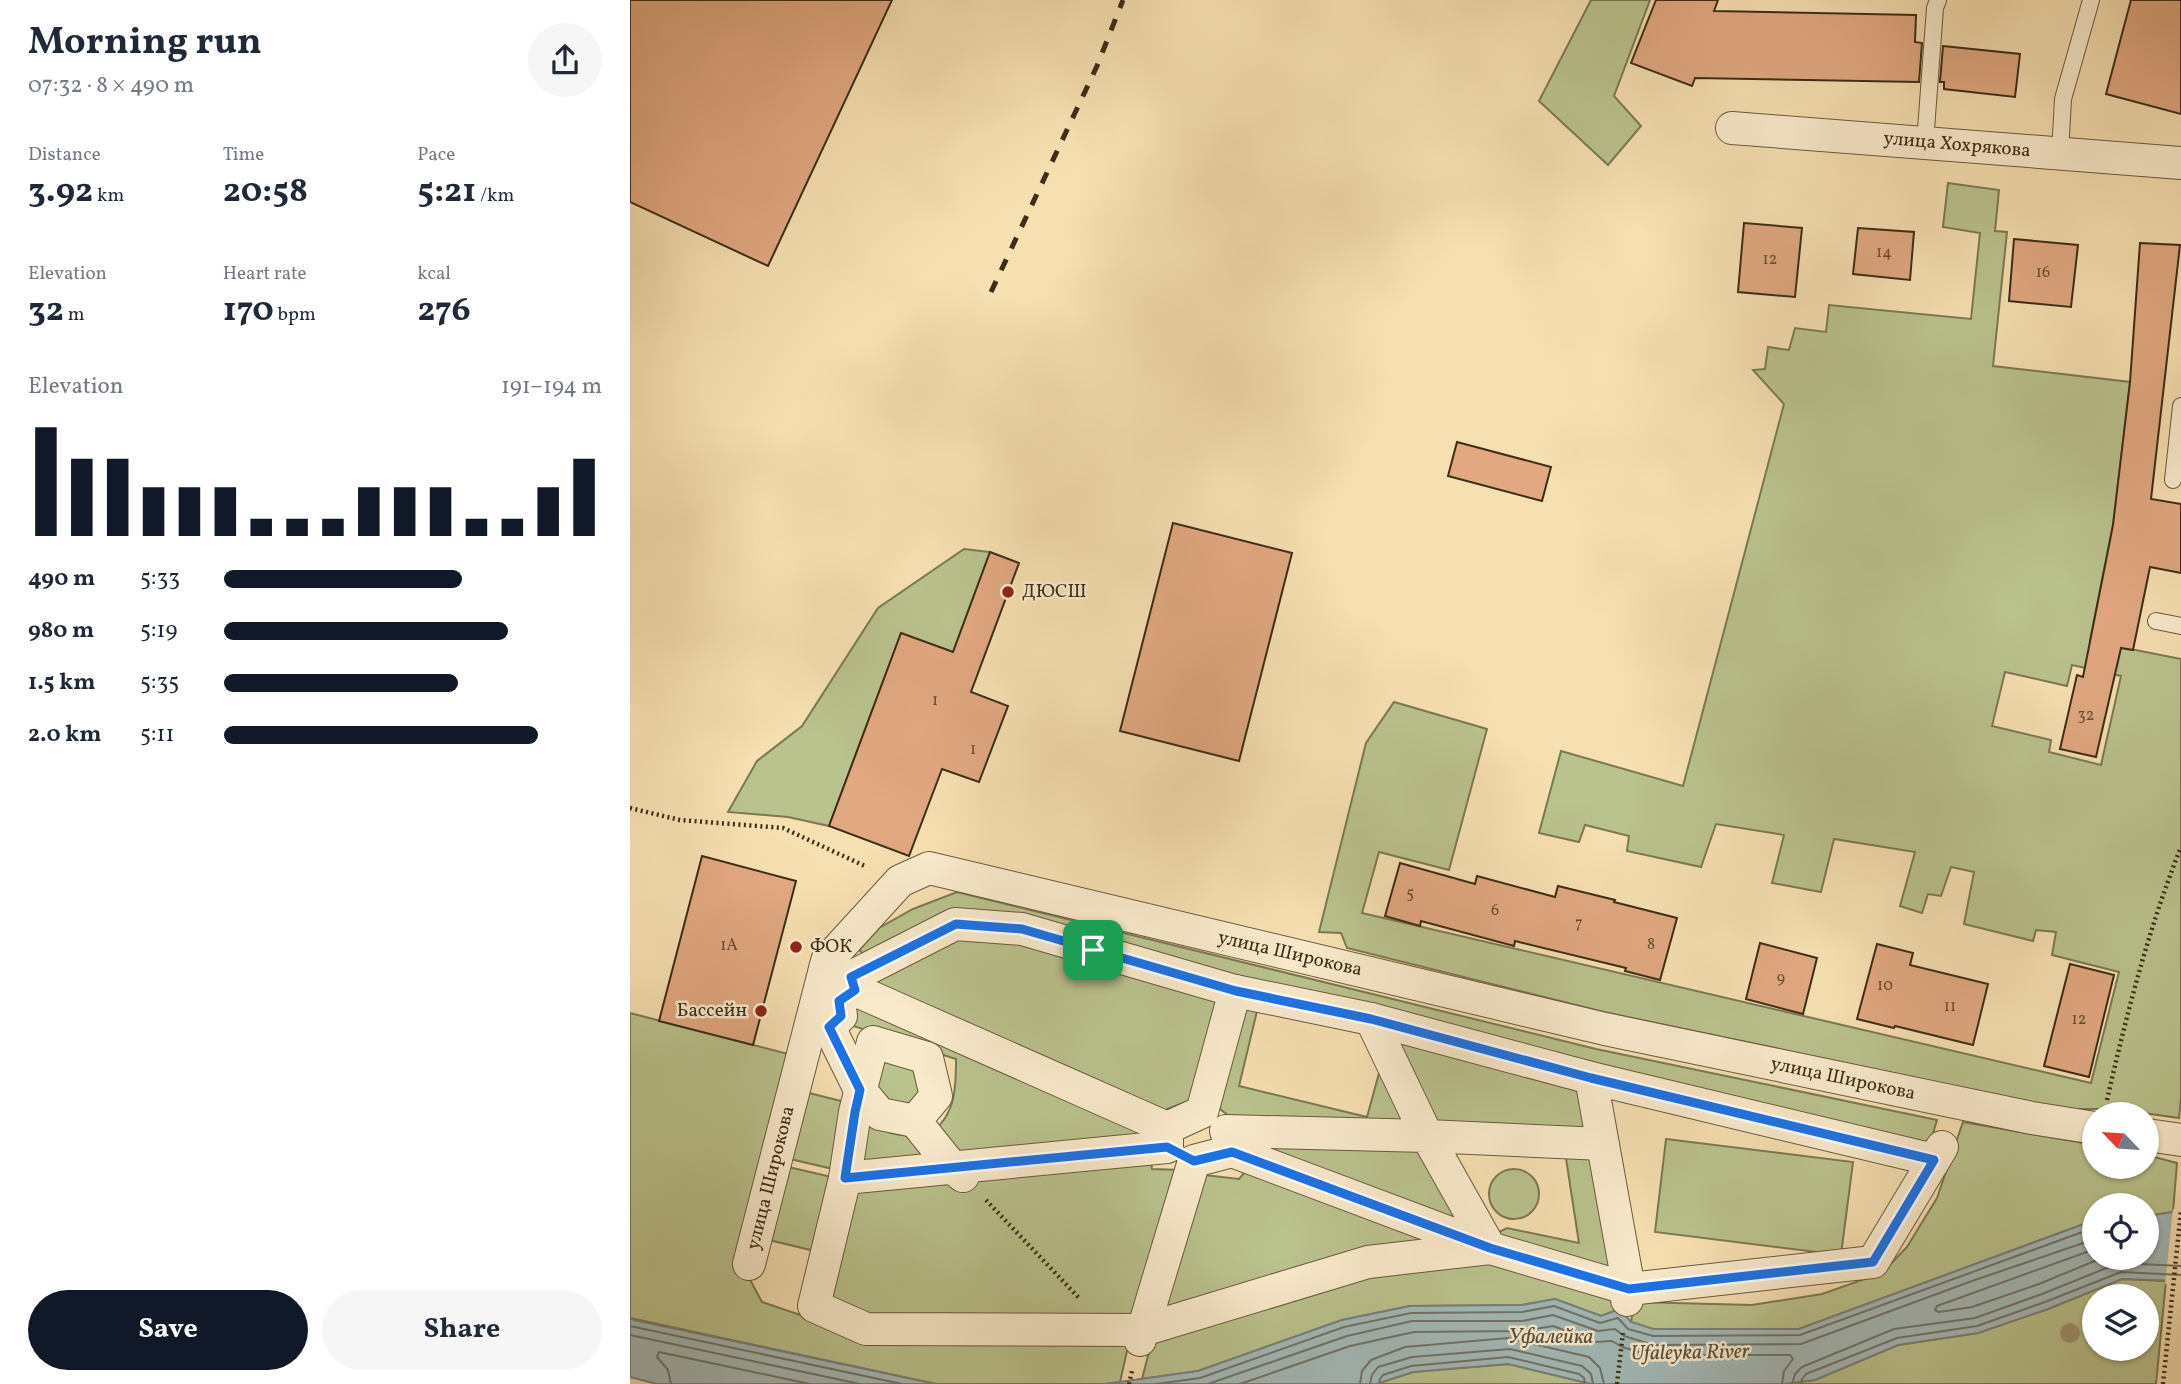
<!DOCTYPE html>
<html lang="en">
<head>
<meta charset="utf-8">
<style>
	body { margin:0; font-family:Vollkorn,serif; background:#f6f6f7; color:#1f2937; height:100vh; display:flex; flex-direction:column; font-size:26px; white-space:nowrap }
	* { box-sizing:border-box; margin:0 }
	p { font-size:23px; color:#747a83 }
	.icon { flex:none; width:38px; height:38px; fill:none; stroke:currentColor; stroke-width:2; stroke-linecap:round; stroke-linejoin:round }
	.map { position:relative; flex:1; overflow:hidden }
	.panel { display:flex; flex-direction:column; background:#fff; width:630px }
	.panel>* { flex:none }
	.needle { width:46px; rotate:295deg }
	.buttons { position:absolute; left:1452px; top:1102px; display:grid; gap:14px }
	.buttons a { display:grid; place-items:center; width:77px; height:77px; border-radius:50%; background:#fff; box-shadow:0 2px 5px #0004; font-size:35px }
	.pin { position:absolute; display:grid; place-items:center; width:60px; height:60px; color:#fff; margin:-30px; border-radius:14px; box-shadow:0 4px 10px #0006 }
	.round { display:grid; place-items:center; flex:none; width:74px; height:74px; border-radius:37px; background:#f6f6f7 }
	.summary { display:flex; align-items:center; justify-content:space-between; height:119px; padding:0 28px }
	h1 { font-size:38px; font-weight:700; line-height:52px }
	.figures { display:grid; grid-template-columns:repeat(3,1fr); gap:10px; height:119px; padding:7px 28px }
	.figures div { display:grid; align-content:center }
	.figures b { font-size:35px; font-weight:700 }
	.figures small { font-size:19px; font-weight:400 }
	.figures p { font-size:19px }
	.chart { height:196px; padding:14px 28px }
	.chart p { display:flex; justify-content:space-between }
	.chart svg { width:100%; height:126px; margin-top:7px; stroke:#111827; stroke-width:6 }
	.cta { display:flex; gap:14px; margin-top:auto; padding:14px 28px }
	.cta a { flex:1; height:80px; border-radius:42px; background:#111827; color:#fff; font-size:28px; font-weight:700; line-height:80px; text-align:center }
	.cta a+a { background:#f6f6f7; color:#1f2937 }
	ul { padding:0 28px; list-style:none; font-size:23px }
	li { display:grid; grid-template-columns:112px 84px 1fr; align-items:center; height:52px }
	li i { height:18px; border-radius:9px; background:#111827 }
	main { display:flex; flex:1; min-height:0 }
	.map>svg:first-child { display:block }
</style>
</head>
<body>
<main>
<section class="panel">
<div class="summary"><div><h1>Morning run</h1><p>07:32 · 8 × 490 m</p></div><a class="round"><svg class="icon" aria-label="share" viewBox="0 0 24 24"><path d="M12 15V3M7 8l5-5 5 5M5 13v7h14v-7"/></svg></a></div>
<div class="figures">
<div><p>Distance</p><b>3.92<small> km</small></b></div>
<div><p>Time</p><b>20:58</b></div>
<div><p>Pace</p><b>5:21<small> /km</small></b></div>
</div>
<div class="figures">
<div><p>Elevation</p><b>32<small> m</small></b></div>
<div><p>Heart rate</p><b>170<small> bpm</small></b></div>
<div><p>kcal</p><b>276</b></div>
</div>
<div class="chart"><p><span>Elevation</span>191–194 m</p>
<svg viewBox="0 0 160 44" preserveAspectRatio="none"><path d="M5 44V6M15 44V17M25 44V17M35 44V27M45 44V27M55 44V27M65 44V38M75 44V38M85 44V38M95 44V27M105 44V27M115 44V27M125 44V38M135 44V38M145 44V27M155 44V17"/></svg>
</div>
<ul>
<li><b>490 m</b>5:33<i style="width:63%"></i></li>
<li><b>980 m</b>5:19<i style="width:75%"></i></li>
<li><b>1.5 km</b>5:35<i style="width:62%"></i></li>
<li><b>2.0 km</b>5:11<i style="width:83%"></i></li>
</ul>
<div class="cta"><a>Save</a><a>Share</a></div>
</section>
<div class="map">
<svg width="1551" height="1384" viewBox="0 0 1551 1384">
	<rect width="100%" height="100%" fill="#f6dfb1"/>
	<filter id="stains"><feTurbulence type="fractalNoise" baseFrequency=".00286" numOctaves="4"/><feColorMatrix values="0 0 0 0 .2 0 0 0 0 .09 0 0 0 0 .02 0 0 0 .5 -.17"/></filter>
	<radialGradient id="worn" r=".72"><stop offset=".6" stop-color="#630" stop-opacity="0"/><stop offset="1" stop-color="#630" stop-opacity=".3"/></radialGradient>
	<!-- green -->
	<g fill="#bac28d" stroke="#7c7852" stroke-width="2" fill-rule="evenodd">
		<polygon points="961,0 1020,0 984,96 1011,126 978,165 909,101"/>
		<path d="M1318,183L1369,190L1365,231L1377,232L1363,366L1500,382L1483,525L1460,641L1551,659V1097L1549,1118L1486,1109H1432L974,1012L717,948L711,933L689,932L736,743L764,702L857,729L819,870L749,852L732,913L1461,1083L1489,972L1422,955L1426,932L1406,930L1403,941L1334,924L1344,872L1321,867L1311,896L1298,894L1292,913L1270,906L1285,852L1204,839L1191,892L1142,883L1154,835L1086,824L1071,867L997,851L999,836L955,825L949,842L909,833L931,751L1053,786L1154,404L1123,370L1135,369L1138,347L1159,350L1165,328L1196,332L1199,305L1341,319L1350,233L1313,227ZM1442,665L1491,676L1471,765L1419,752L1421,740L1362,726L1375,672L1437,686Z"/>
		<polygon points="334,549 360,552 323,652 271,633 199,826 158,817 98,812 127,761 172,726 248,608"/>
		<polygon points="327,892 966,1049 1307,1120 1300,1144 959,1072 391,920 237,957 229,950 249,928 283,909"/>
		<polygon points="325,933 388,935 592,998 566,1098 525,1114 241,982"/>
		<polygon points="607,1003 628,1007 609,1086 737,1117 751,1066 785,1129 611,1125 582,1103"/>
		<path d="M228,1006L520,1128V1140L328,1158L302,1132C326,1114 326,1086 326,1059L220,1025Z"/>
		<polygon points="0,1013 162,1055 155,1087 223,1104 207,1170 139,1154 137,1162 210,1179 193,1253 118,1235 111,1263 132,1302 232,1336 499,1342 490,1382 475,1384 306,1384 0,1318"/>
		<polygon points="753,1029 954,1083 961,1136 802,1130"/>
		<polygon points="263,1056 294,1074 288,1099 277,1105 263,1105 246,1087 252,1063"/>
		<path d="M229,1111C250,1131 259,1136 288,1136L306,1160L222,1171Z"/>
		<polygon points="1333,1122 1465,1145 1465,1167 1517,1167 1517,1155 1547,1163 1543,1212 1517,1216 1517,1206 1465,1206 1465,1223 1454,1224 1169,1329 1023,1329 1001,1322 1004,1302 1122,1305 1192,1294 1252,1273 1277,1247 1307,1198"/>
		<polygon points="1036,1139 1223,1162 1211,1255 1025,1232"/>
		<polygon points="616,1141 795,1147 848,1236"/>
		<polygon points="935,1152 964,1153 985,1278 859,1237 877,1228 949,1243"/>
		<polygon points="520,1155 522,1169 552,1170 506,1321 238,1320 191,1300 217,1189"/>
		<polygon points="620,1166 839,1245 524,1320 566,1174 609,1179"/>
		<circle cx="884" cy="1194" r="25"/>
		<polygon points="878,1260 992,1299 990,1309 971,1316 925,1299 892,1305 780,1306 712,1320 568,1371 512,1379 522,1340 738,1272"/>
		<path d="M1492,1279L1536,1281L1526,1384H1153L1185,1380L1268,1345L1348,1333L1418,1309ZM1465,1297H1517V1349H1465Z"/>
		<polygon points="879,1364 961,1384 746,1384 783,1372"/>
	</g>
	<!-- water -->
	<g fill="#a3b9b8" stroke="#7a8178" stroke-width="2">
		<polygon points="1543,1212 1551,1213 1551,1281 1492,1279 1418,1309 1348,1333 1268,1345 1185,1380 1153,1384 961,1384 878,1364 783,1372 746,1384 475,1384 568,1371 712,1320 780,1306 892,1305 925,1299 971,1316 990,1309 1001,1322 1023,1329 1169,1329 1454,1224 1465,1223 1465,1258 1517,1258 1517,1216"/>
		<polygon points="0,1318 4,1320 306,1384 27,1384 0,1377"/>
	</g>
	<!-- pier -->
	<polygon fill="#f6dfb1" points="1543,1209 1551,1209 1551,1285 1535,1284"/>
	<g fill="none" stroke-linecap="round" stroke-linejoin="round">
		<!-- shore -->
		<g stroke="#707368" stroke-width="2">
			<polyline points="1465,1249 1307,1306 1305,1310 1309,1312 1342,1307 1409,1284 1472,1258"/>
			<polyline points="0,1326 272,1384"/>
			<polyline points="0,1335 230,1384"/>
			<polyline points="41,1384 38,1370 27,1357 29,1352 180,1384"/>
			<polyline points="526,1384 570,1378 714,1327 781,1313 892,1312 924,1306 970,1323 988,1318 998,1329 1023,1336 1170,1335 1455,1231 1465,1230"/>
			<polyline points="578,1384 717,1336 782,1321 892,1321 923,1315 968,1331 985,1329 994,1336 1023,1345 1171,1344 1342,1281 1465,1239"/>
			<polyline points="610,1384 720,1346 784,1332 893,1331 923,1326 966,1342 982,1341 992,1347 1019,1355 1160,1355 1163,1359 1154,1371 1152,1384"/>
			<polyline points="730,1384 732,1371 741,1360 775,1347 878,1338 959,1357 970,1368 974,1384"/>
			<polyline points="740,1384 742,1375 748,1367 782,1357 880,1349 952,1366 961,1374 963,1384"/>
			<polyline points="749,1384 750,1379 753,1375 781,1366 878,1357 949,1374 954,1378 955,1384"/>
			<polyline points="1162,1384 1165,1374 1172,1367 1264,1329 1345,1318 1412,1294 1489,1263 1551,1266"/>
			<polyline points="1171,1384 1172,1379 1176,1374 1267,1338 1347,1326 1415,1302 1491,1272 1551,1275"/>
		</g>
	</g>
	<!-- building -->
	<g fill="#e1a881" stroke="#3d2d18" stroke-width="2">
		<polygon points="0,0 262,0 138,266 0,202"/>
		<polygon points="1026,0 1088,0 1084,11 1286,15 1285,42 1292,43 1289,82 1065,78 1062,86 1001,63"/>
		<polygon points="1501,0 1551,0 1551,114 1476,94"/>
		<polygon points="1313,46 1390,54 1385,97 1314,89 1314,82 1310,82"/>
		<polygon points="1114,223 1172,228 1165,297 1108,292"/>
		<polygon points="1228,228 1284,232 1280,280 1223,274"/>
		<polygon points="1384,239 1448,245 1441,307 1379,301"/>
		<polygon points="1510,243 1550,245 1521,499 1551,504 1551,573 1520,567 1503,650 1491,648 1466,757 1430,749 1447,675 1453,677 1483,525 1500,382"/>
		<polygon points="827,442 921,467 912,501 818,476"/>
		<polygon points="543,523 662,553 609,761 490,731"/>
		<polygon points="360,552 389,563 341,692 378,706 349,782 312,769 279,856 199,826 271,633 323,652"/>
		<polygon points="72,856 166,881 123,1045 29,1021"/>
		<polygon points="770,863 845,884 847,876 925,897 928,886 985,900 984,902 1047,918 1030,980 995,971 996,968 885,941 884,946 791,921 790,926 755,916"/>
		<polygon points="1130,943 1187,958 1173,1014 1116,999"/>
		<polygon points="1247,944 1283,953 1280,965 1358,984 1343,1045 1265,1026 1264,1028 1227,1019"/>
		<polygon points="1440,964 1484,975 1459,1077 1414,1066"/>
	</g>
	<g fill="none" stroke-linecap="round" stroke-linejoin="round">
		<defs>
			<g id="lane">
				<polyline points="1295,143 1305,8 1308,0"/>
				<polyline points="1430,154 1433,99 1461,0"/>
				<polyline points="1543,480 1551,406"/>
				<polyline points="1526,621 1551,626"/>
			</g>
			<g id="street">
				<polyline points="1102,128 1551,163"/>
				<polyline points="225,990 209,1001 211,1016 199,1027 230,1090 250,1114 285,1121"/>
				<polyline points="741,1019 961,1078"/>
				<polyline points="537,1128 572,1112 605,991"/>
				<polyline points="1517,1135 1551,1140"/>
				<polyline points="973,1144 797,1136 860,1248 738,1262 513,1330 236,1329 184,1306 215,1178 537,1147 537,1128 225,990 221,977 325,924 392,929 605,991 741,1019 797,1136 596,1131 602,1151 860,1248 999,1289 961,1078 1304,1160"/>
				<polyline points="215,1178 225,1112 243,1042 297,1058 306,1096 285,1121 322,1167 333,1176"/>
				<polyline points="119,1264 197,961 270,881 299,868 975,1029 1402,1118 1465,1128"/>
				<polyline points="997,1300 999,1289 1243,1262 1312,1147"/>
				<polyline points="510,1340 564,1161 602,1151"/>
			</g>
		</defs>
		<!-- lane casing -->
		<use href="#lane" stroke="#6b5a3e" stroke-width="18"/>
		<!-- street casing -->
		<use href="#street" stroke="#6b5a3e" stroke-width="34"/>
		<!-- path -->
		<g stroke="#3d2d18" stroke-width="4.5" stroke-dasharray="2 3.5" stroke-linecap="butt">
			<polyline points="0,808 50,820 153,828 237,867"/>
			<path d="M1477,1100C1497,1013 1518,930 1551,847"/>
			<polyline points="356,1200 449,1298"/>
			<polyline points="499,1384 502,1371"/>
			<polyline points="987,1384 993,1333"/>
			<polyline points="1533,1384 1551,1210"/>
		</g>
		<!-- lane -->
		<use href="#lane" stroke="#f9eacc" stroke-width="16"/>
		<!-- street -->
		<use href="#street" stroke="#f9eacc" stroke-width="32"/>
		<!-- rail -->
		<polyline stroke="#3d2d18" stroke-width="5" stroke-dasharray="12 12" stroke-linecap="butt" points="361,292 467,66 493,0"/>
	</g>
	<!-- trees -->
	<circle fill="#a1916d" cx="1440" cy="1333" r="10"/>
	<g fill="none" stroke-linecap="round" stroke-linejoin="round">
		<defs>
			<polygon id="route" points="326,924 392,929 606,991 741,1019 961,1078 1304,1160 1243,1262 999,1289 860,1248 602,1152 564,1161 537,1147 215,1178 225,1112 230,1090 199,1027 211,1016 209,1001 225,990 221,977"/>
		</defs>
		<!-- route casing -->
		<use href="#route" stroke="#fff" stroke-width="14"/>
		<!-- route -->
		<use href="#route" stroke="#1a73e8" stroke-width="9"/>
	</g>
	<!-- markers -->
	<g fill="#8f2418" stroke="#f9eacc" stroke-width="2.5">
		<circle cx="378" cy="592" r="7"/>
		<circle cx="166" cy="947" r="7"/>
		<circle cx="131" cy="1011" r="7"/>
	</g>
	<g text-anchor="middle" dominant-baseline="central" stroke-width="5" stroke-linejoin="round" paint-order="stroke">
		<!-- number labels -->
		<g font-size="16" fill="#664c32">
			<text x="1254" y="253">14</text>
			<text x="1140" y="260">12</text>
			<text x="1413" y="273">16</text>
			<text x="305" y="701">1</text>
			<text x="1456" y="716">32</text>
			<text x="343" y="750">1</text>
			<text x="780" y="894">5</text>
			<text x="865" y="911">6</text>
			<text x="949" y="924">7</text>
			<text x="1021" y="945">8</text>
			<text x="99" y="946">1А</text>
			<text x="1151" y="979">9</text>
			<text x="1255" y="986">10</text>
			<text x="1320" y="1007">11</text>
			<text x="1449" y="1020">12</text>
		</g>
		<!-- street labels -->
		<g font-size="19" fill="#3d2d18" stroke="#f9eacc">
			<text transform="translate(1327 145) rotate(5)">улица Хохрякова</text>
			<text transform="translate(660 954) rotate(13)">улица Широкова</text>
			<text transform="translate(1213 1079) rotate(12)">улица Широкова</text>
			<text transform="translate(141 1178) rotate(-76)">улица Широкова</text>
		</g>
		<!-- poi labels -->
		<g font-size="19" fill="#3d2d18" stroke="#f9eacc" text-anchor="start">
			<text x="392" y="592">ДЮСШ</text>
			<text x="180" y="947">ФОК</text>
			<text x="117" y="1011" text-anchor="end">Бассейн</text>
		</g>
		<!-- water labels -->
		<g font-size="21" font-style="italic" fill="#565040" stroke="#f9eacc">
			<text x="921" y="1337">Уфалейка</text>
			<text transform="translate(1060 1353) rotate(-1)">Ufaleyka River</text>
		</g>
	</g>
	<rect width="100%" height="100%" filter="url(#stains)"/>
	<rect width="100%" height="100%" fill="url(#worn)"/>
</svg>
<div class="buttons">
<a><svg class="needle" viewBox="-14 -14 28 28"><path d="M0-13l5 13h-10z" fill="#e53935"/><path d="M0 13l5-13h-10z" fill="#747a83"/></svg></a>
<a><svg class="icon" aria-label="locate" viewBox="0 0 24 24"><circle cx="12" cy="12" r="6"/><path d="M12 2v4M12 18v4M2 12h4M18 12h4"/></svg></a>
<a><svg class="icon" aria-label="layers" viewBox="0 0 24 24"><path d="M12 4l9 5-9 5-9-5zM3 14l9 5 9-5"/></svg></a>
</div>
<div class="pin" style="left:463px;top:950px;background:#1e9e55"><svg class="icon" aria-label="arrive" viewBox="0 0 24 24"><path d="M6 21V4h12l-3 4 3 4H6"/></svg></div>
</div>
</main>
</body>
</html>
